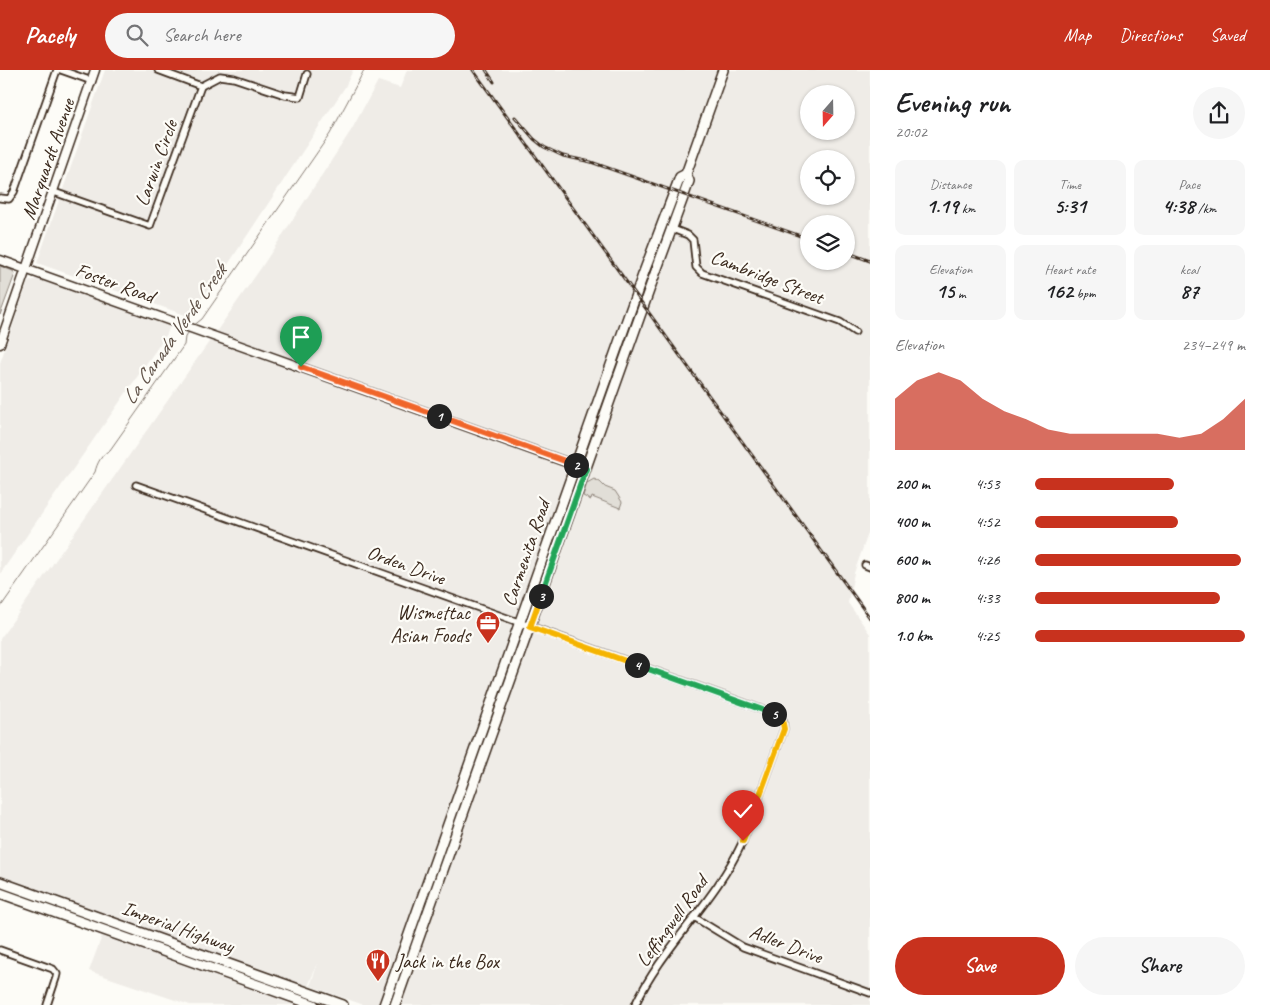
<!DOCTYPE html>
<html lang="en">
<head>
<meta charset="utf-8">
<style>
	body { margin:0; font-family:Caveat,sans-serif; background:#f6f6f6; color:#202124; height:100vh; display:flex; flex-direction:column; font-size:19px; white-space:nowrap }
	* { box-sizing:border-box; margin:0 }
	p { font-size:16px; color:#757577 }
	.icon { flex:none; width:28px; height:28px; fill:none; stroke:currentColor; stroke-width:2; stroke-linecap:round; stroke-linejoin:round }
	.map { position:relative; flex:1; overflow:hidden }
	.drawer { display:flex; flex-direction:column; background:#fff; width:400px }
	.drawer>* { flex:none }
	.needle { width:32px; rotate:200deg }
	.controls { position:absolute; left:800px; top:15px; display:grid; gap:10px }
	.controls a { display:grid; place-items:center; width:55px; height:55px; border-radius:50%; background:#fff; box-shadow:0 1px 4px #0004; font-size:25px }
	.pin { position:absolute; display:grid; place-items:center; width:42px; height:42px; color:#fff; margin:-51px -21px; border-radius:50% 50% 50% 0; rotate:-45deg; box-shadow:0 0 5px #0007 }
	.pin .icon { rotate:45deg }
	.km { position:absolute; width:25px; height:25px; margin:-12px; border-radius:50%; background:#222; color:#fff; font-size:14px; line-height:25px; text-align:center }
	.round { display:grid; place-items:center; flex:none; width:52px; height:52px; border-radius:26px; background:#f6f6f6 }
	.headline { display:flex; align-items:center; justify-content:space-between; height:85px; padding:0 25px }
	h1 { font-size:28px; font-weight:800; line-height:38px }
	.metrics { display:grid; grid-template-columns:repeat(3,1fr); gap:8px; height:85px; padding:5px 25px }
	.metrics div { display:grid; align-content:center; border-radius:10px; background:#f6f6f6; text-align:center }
	.metrics b { font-size:21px; font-weight:800 }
	.metrics small { font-size:14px; font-weight:400 }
	.metrics p { font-size:14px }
	.chart { height:140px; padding:10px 25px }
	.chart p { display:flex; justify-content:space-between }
	.chart svg { width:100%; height:90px; margin-top:5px; fill:#c8321e; opacity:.7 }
	.action { display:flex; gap:10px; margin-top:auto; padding:10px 25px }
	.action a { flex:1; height:58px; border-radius:30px; background:#c8321e; color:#fff; font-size:20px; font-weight:800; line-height:58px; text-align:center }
	.action a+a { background:#f6f6f6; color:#202124 }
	ul { padding:0 25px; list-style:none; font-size:16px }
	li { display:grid; grid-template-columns:80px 60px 1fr; align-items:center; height:38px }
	li i { height:12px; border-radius:6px; background:#c8321e }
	header { display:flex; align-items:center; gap:30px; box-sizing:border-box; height:70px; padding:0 25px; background:#c8321e; color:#fff }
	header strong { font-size:24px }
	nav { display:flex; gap:28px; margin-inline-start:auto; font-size:18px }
	.search { width:350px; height:45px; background:#f6f6f6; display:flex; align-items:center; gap:12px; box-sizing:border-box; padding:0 18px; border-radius:28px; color:#757577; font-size:19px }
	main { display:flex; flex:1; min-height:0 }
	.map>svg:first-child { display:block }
</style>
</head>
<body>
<header>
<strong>Pacely</strong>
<div class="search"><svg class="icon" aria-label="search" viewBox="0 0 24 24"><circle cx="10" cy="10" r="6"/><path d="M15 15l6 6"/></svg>Search here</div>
<nav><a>Map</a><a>Directions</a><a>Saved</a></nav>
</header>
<main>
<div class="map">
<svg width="870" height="935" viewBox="0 0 870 935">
	<rect width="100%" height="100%" fill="#fdfcf7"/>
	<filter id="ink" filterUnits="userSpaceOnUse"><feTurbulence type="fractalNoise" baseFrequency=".02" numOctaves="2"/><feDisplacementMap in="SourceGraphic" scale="10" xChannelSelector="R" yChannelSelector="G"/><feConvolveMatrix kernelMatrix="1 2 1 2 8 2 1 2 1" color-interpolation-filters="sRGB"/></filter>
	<g filter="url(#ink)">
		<!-- built -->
		<g fill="#efece7" fill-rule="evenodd">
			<polygon points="105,0 353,0 345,17 229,193 188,246 37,193"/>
			<path d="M407,0H870V458L854,503L848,533L870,564V935H364L310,916L318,893L308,916L0,806V569L261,198L352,59L378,11L400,18ZM809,24H846V61H809ZM809,89H846V126H809ZM809,154H846V191H809ZM399,876L420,882L413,902L392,894Z"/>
			<polygon points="37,209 170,255 167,264 0,504 0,293 28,212"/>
			<polygon points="102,866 295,935 190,935 89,901"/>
		</g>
		<!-- green -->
		<g fill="#e1ded7" stroke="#8e847a">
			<polygon points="0,196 13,201 15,204 0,245"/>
			<polygon points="594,409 600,412 605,417 615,421 622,432 620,438 592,427 591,430 583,426 587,413"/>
		</g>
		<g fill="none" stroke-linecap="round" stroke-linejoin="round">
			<!-- stream -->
			<g stroke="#887d74" stroke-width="1">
				<polyline points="193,256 202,249 330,64 359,10 364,0"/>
				<path d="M0,538L95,402C97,393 102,384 110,380L184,275L185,267L189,262"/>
			</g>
			<defs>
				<g id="street">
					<polyline points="61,0 92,11"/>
					<polyline points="201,16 220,6 234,8 285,25 300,27 307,4"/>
					<polyline points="54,122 150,156 201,16 158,0"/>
					<polyline points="0,128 9,129 14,122 57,0"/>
					<polyline points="670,158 688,165 693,170 696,197 702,203 840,252 855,262"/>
					<path d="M136,415L744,633L779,646L783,651L784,659L743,771C715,832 663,876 635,935"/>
					<polyline points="865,495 870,497"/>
					<polyline points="694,847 743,877 870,923"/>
					<polyline points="0,880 53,899 57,904 56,908 47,935"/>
				</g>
				<g id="secondary">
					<polyline points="0,190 580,397"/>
					<polyline points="0,274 95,0"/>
				</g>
				<g id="primary">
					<polyline points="0,812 343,935"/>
					<polyline points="0,823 314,935"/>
					<polyline points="384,935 644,202 680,107 686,104"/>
					<polyline points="395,935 652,212 684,125 689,111 686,104 723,0"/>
				</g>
			</defs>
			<!-- street casing -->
			<use href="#street" stroke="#3b2a1e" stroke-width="9"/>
			<!-- secondary casing -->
			<use href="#secondary" stroke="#3b2a1e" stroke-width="11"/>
			<!-- primary casing -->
			<use href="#primary" stroke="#3b2a1e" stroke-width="12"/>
			<!-- street -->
			<use href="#street" stroke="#fdfcf7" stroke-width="5.5"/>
			<!-- secondary -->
			<use href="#secondary" stroke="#fdfcf7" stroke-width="8"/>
			<!-- primary -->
			<use href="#primary" stroke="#fdfcf7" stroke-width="9"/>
			<defs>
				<g id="rail">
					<polyline points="473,0 870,548"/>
					<polyline points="486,0 494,12"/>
					<polyline points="515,47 534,69 544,77 563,86 591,92 809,169"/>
					<polyline points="846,182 870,191"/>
				</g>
			</defs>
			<!-- rail casing -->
			<use href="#rail" stroke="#3b2a1e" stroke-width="3"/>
			<!-- rail -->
			<use href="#rail" stroke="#fdfcf7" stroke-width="1" stroke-dasharray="4" stroke-linecap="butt"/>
		</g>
	</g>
	<g fill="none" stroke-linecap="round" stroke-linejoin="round" filter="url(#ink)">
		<defs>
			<polyline id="split-1" points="301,297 439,346"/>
			<polyline id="split-2" points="439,346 576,395"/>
			<polyline id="split-3" points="541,526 586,399 576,395"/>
			<polyline id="split-4" points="541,526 530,557 637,595"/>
			<polyline id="split-5" points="637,595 774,644"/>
			<polyline id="split-6" points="743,771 784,659 782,649 774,644"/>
		</defs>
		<!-- split-1 casing -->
		<use href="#split-1" stroke="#fff" stroke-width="10"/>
		<!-- split-2 casing -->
		<use href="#split-2" stroke="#fff" stroke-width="10"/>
		<!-- split-3 casing -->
		<use href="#split-3" stroke="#fff" stroke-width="10"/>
		<!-- split-4 casing -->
		<use href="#split-4" stroke="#fff" stroke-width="10"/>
		<!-- split-5 casing -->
		<use href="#split-5" stroke="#fff" stroke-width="10"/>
		<!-- split-6 casing -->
		<use href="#split-6" stroke="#fff" stroke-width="10"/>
		<!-- split-1 -->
		<use href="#split-1" stroke="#f0652b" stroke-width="6"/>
		<!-- split-2 -->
		<use href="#split-2" stroke="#f0652b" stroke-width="6"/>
		<!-- split-3 -->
		<use href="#split-3" stroke="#22a559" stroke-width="6"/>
		<!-- split-4 -->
		<use href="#split-4" stroke="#f5b400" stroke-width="6"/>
		<!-- split-5 -->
		<use href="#split-5" stroke="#22a559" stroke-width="6"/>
		<!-- split-6 -->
		<use href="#split-6" stroke="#f5b400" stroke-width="6"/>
	</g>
	<!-- icons -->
	<defs>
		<symbol id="office-pin" viewBox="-11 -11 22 30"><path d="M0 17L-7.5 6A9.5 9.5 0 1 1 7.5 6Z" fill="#c8321e" stroke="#fdfcf7"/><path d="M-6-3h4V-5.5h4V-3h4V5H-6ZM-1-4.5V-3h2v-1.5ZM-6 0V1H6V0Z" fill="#fff"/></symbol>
		<symbol id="restaurant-pin" viewBox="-11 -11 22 30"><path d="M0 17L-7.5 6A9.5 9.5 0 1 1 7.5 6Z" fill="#c8321e" stroke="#fdfcf7"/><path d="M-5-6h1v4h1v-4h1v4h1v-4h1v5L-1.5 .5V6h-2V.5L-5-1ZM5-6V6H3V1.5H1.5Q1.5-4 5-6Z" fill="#fff"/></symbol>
	</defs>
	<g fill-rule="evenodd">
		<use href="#office-pin" x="474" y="539" width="28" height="38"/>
		<use href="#restaurant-pin" x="364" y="877" width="28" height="38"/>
	</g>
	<g text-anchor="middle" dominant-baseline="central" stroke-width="4.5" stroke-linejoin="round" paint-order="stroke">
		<!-- street labels -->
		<g font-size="20" fill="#3b2a1e" stroke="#fdfcf7">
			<text transform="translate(48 89) rotate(-71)">Marquardt Avenue</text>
			<text transform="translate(156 93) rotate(-70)">Larwin Circle</text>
			<text transform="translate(767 207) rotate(21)">Cambridge Street</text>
			<text transform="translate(115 213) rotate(20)">Foster Road</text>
			<text transform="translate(526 483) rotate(-71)">Carmenita Road</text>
			<text transform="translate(406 495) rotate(20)">Orden Drive</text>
			<text transform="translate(672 851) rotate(-54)">Leffingwell Road</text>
			<text transform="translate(178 857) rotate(20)">Imperial Highway</text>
			<text transform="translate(786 874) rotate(21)">Adler Drive</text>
		</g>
		<!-- poi labels -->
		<g font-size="20" fill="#3b2a1e" stroke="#fdfcf7" text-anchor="end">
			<text x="470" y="542">Wismettac<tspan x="470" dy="23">Asian Foods</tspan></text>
			<text x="396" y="891" text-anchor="start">Jack in the Box</text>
		</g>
		<!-- water labels -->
		<g font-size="21" font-style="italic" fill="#615349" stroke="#fdfcf7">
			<text transform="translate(174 264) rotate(-55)">La Canada Verde Creek</text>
		</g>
	</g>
</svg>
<div class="controls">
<a><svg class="needle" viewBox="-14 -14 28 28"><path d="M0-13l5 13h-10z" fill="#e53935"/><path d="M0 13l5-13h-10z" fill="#757577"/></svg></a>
<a><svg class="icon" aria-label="locate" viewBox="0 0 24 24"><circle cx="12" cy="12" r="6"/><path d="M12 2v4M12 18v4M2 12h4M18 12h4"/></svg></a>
<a><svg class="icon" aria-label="layers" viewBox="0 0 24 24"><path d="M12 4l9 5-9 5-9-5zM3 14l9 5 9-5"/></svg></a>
</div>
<div class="pin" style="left:301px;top:297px;background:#1e9e55"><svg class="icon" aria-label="arrive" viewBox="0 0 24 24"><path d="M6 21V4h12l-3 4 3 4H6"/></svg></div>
<div class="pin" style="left:743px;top:771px;background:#d93025"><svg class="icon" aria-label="check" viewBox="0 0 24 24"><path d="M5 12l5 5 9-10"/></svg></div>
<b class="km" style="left:439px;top:346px">1</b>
<b class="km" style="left:576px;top:395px">2</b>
<b class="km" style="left:541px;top:526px">3</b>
<b class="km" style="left:637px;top:595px">4</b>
<b class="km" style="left:774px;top:644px">5</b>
</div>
<section class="drawer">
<div class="headline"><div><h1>Evening run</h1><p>20:02</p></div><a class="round"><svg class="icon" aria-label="share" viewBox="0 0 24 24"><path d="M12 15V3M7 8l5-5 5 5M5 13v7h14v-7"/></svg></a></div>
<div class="metrics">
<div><p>Distance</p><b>1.19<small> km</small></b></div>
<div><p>Time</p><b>5:31</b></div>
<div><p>Pace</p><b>4:38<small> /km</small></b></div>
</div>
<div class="metrics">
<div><p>Elevation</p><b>15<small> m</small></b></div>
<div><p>Heart rate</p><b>162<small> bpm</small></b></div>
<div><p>kcal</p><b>87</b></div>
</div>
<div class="chart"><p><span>Elevation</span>234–249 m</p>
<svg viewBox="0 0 160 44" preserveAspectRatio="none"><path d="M0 44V19L10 10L20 6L30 10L40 19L50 25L60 29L70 34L80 36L90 36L100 36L110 36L120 36L130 38L140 36L150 29L160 19V44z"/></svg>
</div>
<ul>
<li><b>200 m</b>4:53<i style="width:66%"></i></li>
<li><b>400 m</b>4:52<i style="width:68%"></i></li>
<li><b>600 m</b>4:26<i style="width:98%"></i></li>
<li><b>800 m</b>4:33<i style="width:88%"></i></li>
<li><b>1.0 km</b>4:25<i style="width:100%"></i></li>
</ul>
<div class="action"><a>Save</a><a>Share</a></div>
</section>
</main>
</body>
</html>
